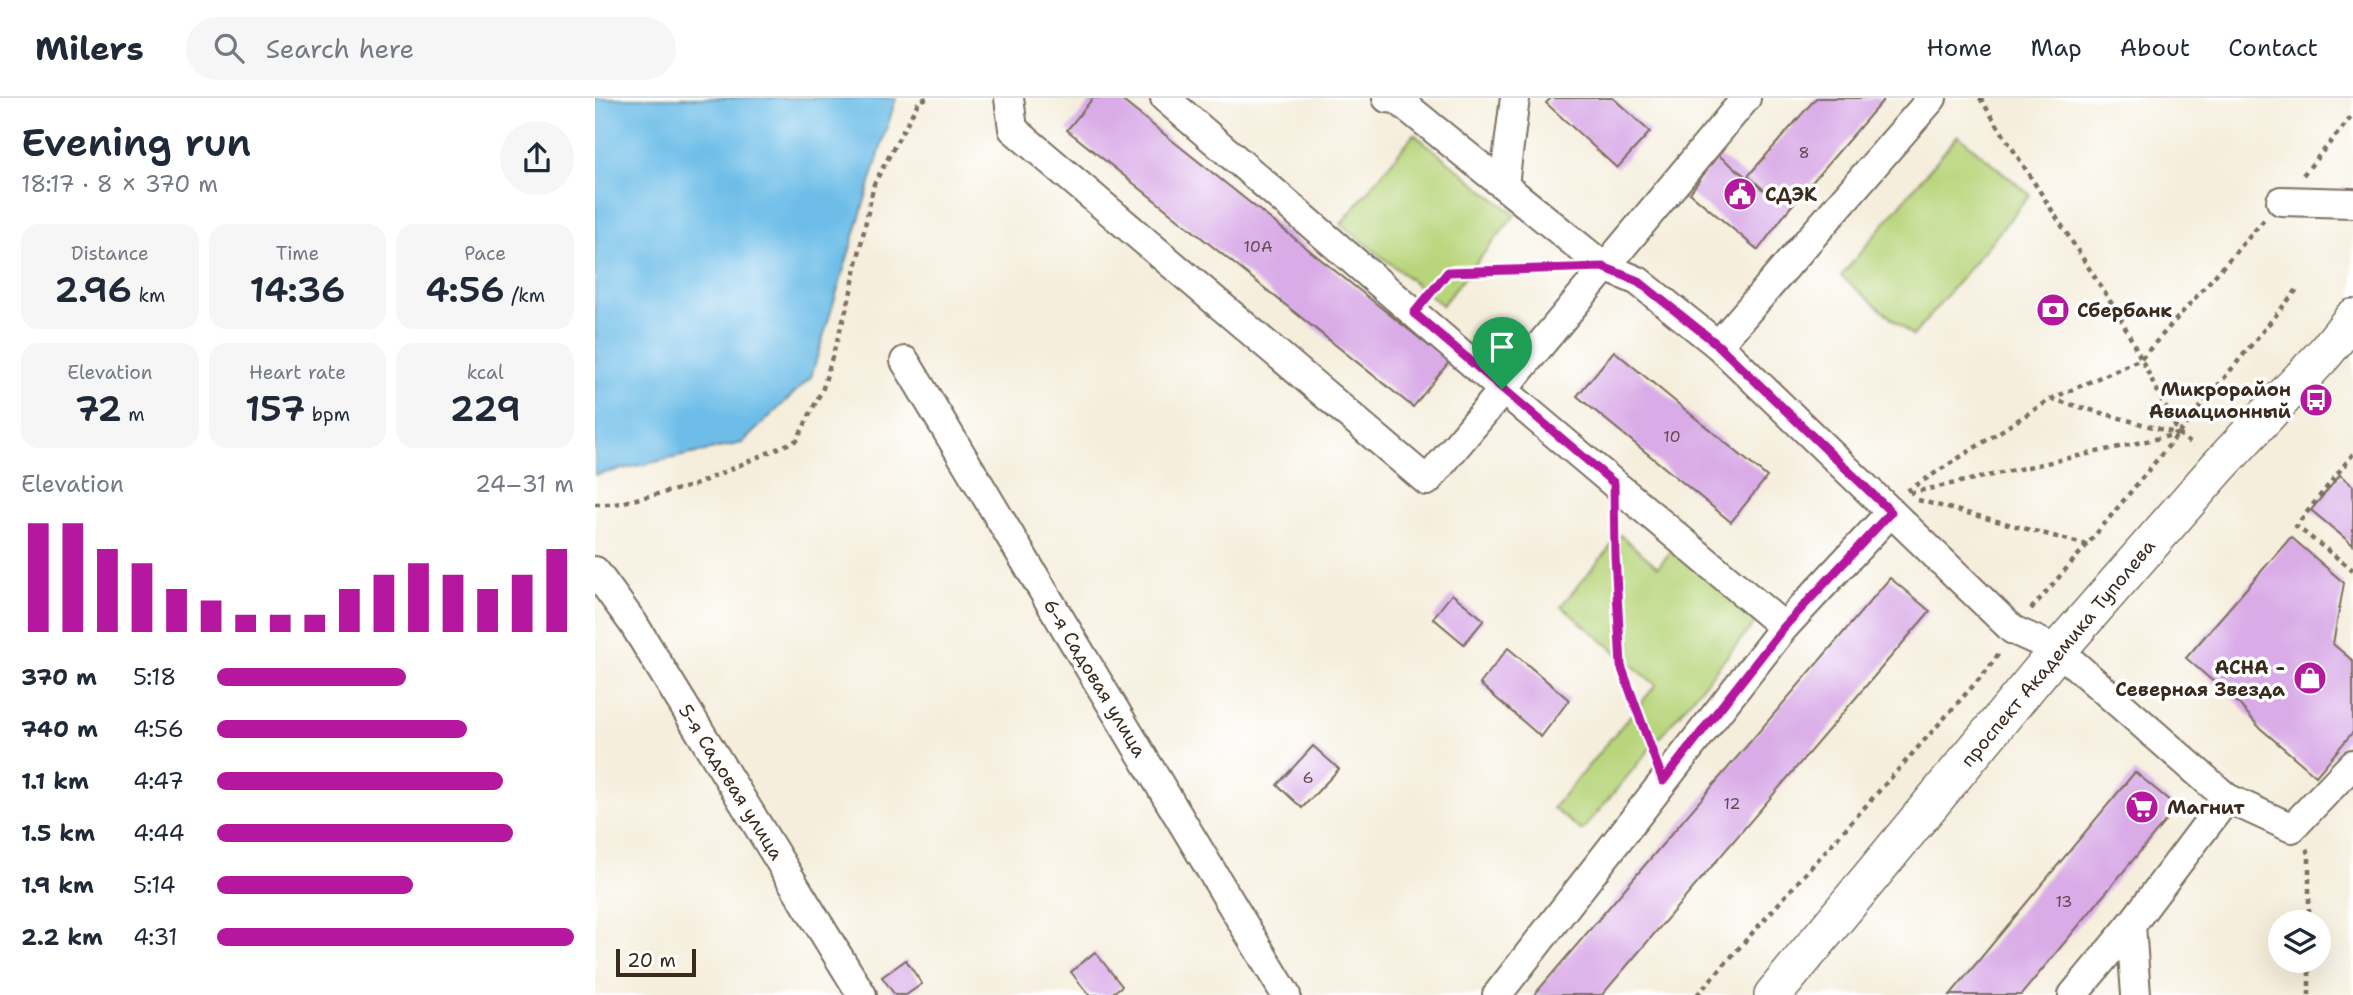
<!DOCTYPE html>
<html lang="en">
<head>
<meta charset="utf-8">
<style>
	body { margin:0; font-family:"Shantell Sans",sans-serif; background:#f6f6f7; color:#1f2937; height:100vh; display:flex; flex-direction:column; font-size:26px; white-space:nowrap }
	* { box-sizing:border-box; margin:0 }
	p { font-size:23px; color:#747a83 }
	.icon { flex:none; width:38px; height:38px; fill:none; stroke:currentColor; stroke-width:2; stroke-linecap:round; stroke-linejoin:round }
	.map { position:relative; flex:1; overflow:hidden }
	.panel { display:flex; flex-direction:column; background:#fff; width:595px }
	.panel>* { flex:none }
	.controls { position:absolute; left:1673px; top:812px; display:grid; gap:14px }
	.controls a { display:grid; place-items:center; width:63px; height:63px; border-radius:50%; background:#fff; box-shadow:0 7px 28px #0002; font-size:35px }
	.scale { position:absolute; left:21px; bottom:18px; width:80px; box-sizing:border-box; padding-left:7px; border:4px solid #3b2a1e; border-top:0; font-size:19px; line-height:24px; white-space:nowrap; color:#3b2a1e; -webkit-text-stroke:5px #fff; paint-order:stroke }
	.pin { position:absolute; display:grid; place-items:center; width:60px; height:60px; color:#fff; margin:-72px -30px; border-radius:50% 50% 50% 0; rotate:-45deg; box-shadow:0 0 7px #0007 }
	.pin .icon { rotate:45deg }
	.round { display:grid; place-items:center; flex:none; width:74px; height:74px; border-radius:37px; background:#f6f6f7 }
	.summary { display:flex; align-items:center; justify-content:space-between; height:119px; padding:0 21px }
	h1 { font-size:38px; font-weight:600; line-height:52px }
	.stats { display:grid; grid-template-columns:repeat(3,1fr); gap:10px; height:119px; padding:7px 21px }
	.stats div { display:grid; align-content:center; border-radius:18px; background:#f6f6f7; text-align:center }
	.stats b { font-size:35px; font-weight:600 }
	.stats small { font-size:19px; font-weight:400 }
	.stats p { font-size:19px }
	.chart { height:196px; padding:14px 21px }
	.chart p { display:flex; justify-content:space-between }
	.chart svg { width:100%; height:126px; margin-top:7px; stroke:#b5179e; stroke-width:6 }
	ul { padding:0 21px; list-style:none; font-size:23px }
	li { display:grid; grid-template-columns:112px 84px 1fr; align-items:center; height:52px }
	li i { height:18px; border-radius:9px; background:#b5179e }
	header { display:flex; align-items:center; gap:42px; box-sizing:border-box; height:98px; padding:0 35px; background:#fff; border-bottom:2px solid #e0e1e3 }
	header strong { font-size:33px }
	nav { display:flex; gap:38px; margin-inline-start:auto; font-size:24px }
	.search { width:490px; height:63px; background:#f6f6f7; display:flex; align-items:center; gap:18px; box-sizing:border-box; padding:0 24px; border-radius:38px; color:#747a83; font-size:26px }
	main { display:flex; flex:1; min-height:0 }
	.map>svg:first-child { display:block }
</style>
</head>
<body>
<header>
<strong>Milers</strong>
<div class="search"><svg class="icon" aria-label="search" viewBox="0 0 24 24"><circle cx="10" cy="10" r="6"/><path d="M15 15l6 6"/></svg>Search here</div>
<nav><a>Home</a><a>Map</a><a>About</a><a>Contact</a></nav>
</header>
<main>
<section class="panel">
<div class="summary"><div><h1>Evening run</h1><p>18:17 · 8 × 370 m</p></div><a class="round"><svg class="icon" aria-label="share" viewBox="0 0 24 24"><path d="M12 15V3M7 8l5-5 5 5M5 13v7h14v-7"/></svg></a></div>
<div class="stats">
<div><p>Distance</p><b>2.96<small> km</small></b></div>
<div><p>Time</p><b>14:36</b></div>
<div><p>Pace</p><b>4:56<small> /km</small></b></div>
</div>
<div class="stats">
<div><p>Elevation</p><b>72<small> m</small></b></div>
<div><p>Heart rate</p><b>157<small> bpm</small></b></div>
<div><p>kcal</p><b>229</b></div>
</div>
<div class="chart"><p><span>Elevation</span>24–31 m</p>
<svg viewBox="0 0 160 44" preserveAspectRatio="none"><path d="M5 44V6M15 44V6M25 44V15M35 44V20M45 44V29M55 44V33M65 44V38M75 44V38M85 44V38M95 44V29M105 44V24M115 44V20M125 44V24M135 44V29M145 44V24M155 44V15"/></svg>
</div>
<ul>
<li><b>370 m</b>5:18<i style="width:53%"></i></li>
<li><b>740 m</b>4:56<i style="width:70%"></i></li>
<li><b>1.1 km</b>4:47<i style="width:80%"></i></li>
<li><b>1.5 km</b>4:44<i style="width:83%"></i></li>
<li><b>1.9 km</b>5:14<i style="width:55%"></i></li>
<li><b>2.2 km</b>4:31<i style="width:100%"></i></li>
</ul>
</section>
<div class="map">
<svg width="1758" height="897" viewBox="0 0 1758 897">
	<rect width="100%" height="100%" fill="#fff"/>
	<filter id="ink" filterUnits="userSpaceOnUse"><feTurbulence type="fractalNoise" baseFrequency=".0143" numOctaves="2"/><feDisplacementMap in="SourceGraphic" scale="14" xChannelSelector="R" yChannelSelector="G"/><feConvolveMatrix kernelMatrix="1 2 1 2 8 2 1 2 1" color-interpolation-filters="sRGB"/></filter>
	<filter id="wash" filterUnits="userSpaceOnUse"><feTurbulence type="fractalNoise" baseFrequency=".00686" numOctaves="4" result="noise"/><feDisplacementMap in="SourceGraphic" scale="28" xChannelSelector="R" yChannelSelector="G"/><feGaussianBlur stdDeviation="1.57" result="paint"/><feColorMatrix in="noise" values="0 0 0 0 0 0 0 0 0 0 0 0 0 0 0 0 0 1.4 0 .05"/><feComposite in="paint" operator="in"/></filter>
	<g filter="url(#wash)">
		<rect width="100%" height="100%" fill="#f5eedc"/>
		<!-- green -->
		<g fill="#b8d57b" stroke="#7a804c" stroke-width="2">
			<polygon points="819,36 920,117 847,207 746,126"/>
			<polygon points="1363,37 1435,97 1318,238 1246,178"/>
			<polygon points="1025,437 1063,469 1078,451 1163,521 987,733 958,710 1061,587 966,508"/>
		</g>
		<!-- water -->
		<polygon fill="#6dbde8" stroke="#547483" stroke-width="2" points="0,0 301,0 216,279 147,345 0,377"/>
		<g id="blocks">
			<!-- building -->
			<g fill="#d9abe7">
				<polygon points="498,0 524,0 854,264 818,309 472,32"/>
				<polygon points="956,0 1018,0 1055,34 1022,70 951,5"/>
				<polygon points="1221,0 1290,0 1193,112 1163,152 1095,95 1123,57 1176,98 1153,78"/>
				<polygon points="1019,253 1172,379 1136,424 982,298"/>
				<polygon points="1745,377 1758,388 1758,447 1716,412"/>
				<polygon points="1696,439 1749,485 1738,546 1758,563 1758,634 1721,678 1665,630 1644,606 1591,560"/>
				<polygon points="1295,480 1335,513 1007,897 939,897"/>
				<polygon points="857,496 889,522 869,546 838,520"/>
				<polygon points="913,550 974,602 946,639 885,586"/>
				<polygon points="718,648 744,671 707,710 682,687"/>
				<polygon points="1540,674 1582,709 1426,897 1355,897"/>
				<polygon points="500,854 527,888 515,897 494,897 476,874"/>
				<polygon points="311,862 327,886 311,897 300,897 287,879"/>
			</g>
		</g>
	</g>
	<g filter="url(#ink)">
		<use href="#blocks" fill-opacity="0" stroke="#7c6f60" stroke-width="2"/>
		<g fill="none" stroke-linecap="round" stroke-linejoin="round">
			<defs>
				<g id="minor">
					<polyline points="414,0 418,31 832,383 1151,0"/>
					<polyline points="570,0 907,291 1189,529"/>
					<polyline points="792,0 802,1 1008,168 1043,183 1123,247 1418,532 1463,552 1632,700 1697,730 1758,666"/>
					<polyline points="909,87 920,0"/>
					<polyline points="1686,103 1758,105"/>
					<polyline points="1123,247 1337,0"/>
					<polyline points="310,263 691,897"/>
					<polyline points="0,473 38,525 267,897"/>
					<polyline points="1536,827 1541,897"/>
					<polyline points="902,897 1189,529 1296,414"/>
					<polyline points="1478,897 1536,827 1632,700"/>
				</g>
				<polyline id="major" points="1178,897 1463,552 1624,368 1730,255 1758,220"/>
			</defs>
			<!-- minor casing -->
			<use href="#minor" stroke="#7c6f60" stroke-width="32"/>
			<!-- major casing -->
			<use href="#major" stroke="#7c6f60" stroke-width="40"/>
			<!-- path -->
			<g stroke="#7c6f60" stroke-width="4.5" stroke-dasharray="5 5" stroke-linecap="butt">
				<polyline points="1385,0 1524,217 1584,336 1599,348"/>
				<polyline points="1708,77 1758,17"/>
				<polyline points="836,194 853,174 966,170"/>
				<polyline points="1456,301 1583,336"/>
				<polyline points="1758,356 1701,428 1758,472"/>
				<polyline points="1312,393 1456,301 1546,261 1670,121"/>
				<polyline points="1315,395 1583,336"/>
				<polyline points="1323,402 1492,447"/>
				<polyline points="0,406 20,406 97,388 202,342 228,290 254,202 279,86 324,3 332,0"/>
				<polyline points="1020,421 1025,568 1058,655"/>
				<polyline points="1436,511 1492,447 1704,189"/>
				<polyline points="1711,751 1714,755 1714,824"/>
				<polyline points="1714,863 1714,897"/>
				<polyline points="1102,897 1393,571 1404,555"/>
			</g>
			<!-- minor -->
			<use href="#minor" stroke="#fff" stroke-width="28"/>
			<!-- major -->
			<use href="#major" stroke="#fff" stroke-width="37"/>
		</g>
	</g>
	<g fill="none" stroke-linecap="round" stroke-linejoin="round" filter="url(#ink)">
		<defs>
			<polygon id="route" points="1008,169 1043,183 1123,247 1296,414 1189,529 1068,683 1026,568 1020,457 1019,385 819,215 853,174"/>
		</defs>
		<!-- route casing -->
		<use href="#route" stroke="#fff" stroke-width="14"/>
		<!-- route -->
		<use href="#route" stroke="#b5179e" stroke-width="9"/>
	</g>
	<!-- icons -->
	<defs>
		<symbol id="civic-disc" viewBox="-11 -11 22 22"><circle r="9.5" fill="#b5179e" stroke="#fff"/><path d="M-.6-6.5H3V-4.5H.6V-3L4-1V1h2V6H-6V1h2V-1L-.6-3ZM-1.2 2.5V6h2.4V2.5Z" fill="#fff"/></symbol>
		<symbol id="bank-disc" viewBox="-11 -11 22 22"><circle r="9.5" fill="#b5179e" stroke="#fff"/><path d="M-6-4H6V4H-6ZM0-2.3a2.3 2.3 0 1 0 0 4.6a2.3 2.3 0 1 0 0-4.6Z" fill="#fff"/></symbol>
		<symbol id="bus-disc" viewBox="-11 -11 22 22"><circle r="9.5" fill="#b5179e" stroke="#fff"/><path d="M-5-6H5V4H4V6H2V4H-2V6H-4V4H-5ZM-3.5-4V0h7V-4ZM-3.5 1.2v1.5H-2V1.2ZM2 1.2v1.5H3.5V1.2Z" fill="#fff"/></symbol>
		<symbol id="shop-disc" viewBox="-11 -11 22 22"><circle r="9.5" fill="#b5179e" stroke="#fff"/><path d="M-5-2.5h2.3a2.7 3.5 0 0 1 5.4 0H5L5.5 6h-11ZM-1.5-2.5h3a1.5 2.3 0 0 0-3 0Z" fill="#fff"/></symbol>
		<symbol id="supermarket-disc" viewBox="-11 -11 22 22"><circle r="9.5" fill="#b5179e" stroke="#fff"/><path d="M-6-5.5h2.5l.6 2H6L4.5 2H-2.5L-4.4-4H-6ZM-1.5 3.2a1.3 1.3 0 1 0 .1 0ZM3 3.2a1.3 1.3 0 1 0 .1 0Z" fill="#fff"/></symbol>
	</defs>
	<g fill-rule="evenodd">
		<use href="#civic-disc" x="1126" y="77" width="38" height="38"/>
		<use href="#bank-disc" x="1439" y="193" width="38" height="38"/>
		<use href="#bus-disc" x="1702" y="283" width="38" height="38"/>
		<use href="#shop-disc" x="1696" y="561" width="38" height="38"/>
		<use href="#supermarket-disc" x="1528" y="690" width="38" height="38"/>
	</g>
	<g text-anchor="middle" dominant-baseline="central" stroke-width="7" stroke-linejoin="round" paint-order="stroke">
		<!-- number labels -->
		<g font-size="16" fill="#624a50">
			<text x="1209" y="54">8</text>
			<text x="663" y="148">10А</text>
			<text x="1077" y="338">10</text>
			<text x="713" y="679">6</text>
			<text x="1137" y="705">12</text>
			<text x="1469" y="803">13</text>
		</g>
		<!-- poi labels -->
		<g font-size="19" font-weight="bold" fill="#3b2a1e" stroke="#fff" text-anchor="start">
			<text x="1170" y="96">СДЭК</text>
			<text x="1482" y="212">Сбербанк</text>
			<text x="1696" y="291" text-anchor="end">Микрорайон<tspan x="1696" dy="22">Авиационный</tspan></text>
			<text x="1690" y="569" text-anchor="end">АСНА -<tspan x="1690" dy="22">Северная Звезда</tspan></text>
			<text x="1572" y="709">Магнит</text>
		</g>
		<!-- street labels -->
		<g font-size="19" fill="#3b2a1e" stroke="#fff">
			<text transform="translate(1463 555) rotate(-50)">проспект Академика Туполева</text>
			<text transform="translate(500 580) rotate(59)">6-я Садовая улица</text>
			<text transform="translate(136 684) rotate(58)">5-я Садовая улица</text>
		</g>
	</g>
</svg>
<div class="controls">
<a><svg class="icon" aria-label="layers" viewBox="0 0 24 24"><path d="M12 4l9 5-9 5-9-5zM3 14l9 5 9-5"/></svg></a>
</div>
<div class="scale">20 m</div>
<div class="pin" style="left:907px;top:291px;background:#1e9e55"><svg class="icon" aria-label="arrive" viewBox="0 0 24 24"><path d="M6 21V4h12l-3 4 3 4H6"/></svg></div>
</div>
</main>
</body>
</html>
